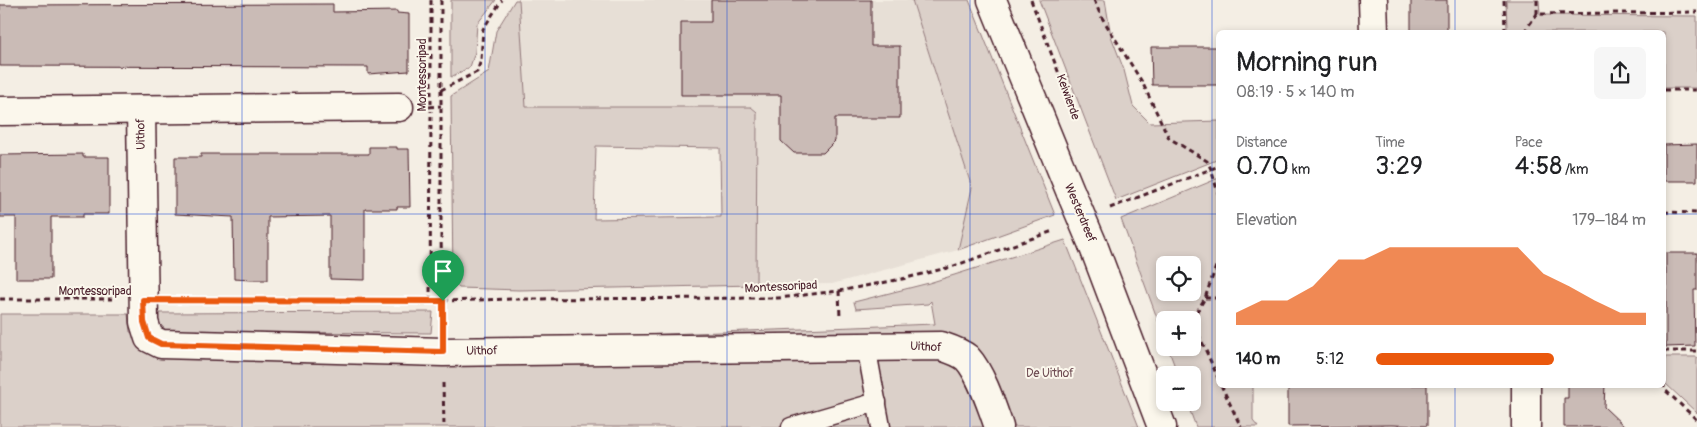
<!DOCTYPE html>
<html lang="en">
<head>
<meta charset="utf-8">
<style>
	body { margin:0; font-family:Pangolin,sans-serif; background:#f6f6f6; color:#202124; height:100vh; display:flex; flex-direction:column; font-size:19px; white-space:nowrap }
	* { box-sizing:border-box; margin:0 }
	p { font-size:16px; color:#757577 }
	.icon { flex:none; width:28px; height:28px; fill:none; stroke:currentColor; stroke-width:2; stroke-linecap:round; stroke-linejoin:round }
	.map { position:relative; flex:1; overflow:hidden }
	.side { position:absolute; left:1216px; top:30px; width:450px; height:358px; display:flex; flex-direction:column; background:#fff; border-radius:8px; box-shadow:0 2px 8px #0003 }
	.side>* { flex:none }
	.buttons { position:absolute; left:1156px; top:256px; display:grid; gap:10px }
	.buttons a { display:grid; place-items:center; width:45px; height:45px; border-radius:8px; background:#fff; box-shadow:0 2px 8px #0003; font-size:25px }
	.pin { position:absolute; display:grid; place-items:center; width:42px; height:42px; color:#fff; margin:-51px -21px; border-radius:50% 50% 50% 0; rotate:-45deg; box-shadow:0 0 5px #0007 }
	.pin .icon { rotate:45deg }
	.round { display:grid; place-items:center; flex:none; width:52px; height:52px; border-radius:8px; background:#f6f6f6 }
	.headline { display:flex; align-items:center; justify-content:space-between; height:85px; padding:0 20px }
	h1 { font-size:28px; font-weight:600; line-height:38px }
	.figures { display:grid; grid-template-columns:repeat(3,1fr); gap:8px; height:85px; padding:5px 20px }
	.figures div { display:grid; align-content:center }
	.figures b { font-size:25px; font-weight:600 }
	.figures small { font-size:14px; font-weight:400 }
	.figures p { font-size:14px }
	.chart { height:140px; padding:10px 20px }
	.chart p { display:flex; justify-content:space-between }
	.chart svg { width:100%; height:90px; margin-top:5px; fill:#ea580c; opacity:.7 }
	ul { padding:0 20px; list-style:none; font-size:16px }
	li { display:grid; grid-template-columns:80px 60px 1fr; align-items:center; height:38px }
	li i { height:12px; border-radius:6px; background:#ea580c }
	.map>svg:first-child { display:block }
</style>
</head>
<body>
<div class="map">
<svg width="1697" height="427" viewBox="0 0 1697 427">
	<rect width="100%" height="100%" fill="#f4eee4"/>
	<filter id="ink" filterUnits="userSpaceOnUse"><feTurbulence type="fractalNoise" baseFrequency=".02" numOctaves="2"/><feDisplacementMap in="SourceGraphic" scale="10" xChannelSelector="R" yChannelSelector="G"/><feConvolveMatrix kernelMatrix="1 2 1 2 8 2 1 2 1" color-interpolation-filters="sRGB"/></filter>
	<g filter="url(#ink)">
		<!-- built -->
		<polygon fill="#e7dfd6" points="519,0 912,0 972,188 958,250 832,284 756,285 757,112 751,107 525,107"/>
		<!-- green -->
		<g fill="#dbd0c9" stroke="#92787a" fill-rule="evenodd">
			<polygon points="451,0 496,0 477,24 475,52 470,67 451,77"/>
			<path d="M515,0H519L526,107H751L757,112L756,285L519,290L459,288L453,281L451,96L489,72L496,31ZM596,146L720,148L721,217L594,219Z"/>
			<polygon points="912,0 969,0 1055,215 958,250 972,188"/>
			<polygon points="1039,0 1105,0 1111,36 1124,70 1133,106 1150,123 1219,121 1219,159 1116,200"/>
			<polygon points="1506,0 1539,0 1540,15 1697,16 1697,88 1664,88 1664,32 1511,32 1507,28"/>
			<path d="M1219,178V385H1253V421L1258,427H1196L1187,403L1192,402V375H1178L1168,348H1192V320H1165V340L1121,219ZM1165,265H1192V292H1165Z"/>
			<polygon points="1065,240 1139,427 0,427 0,314 128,314 130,332 398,344 935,324 931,301 928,304 856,309 854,302 929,283"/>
			<polygon points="433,312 431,333 217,332 166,330 159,323 154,313"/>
			<polygon points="1665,357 1697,357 1697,413 1666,384"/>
		</g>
		<!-- building -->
		<g fill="#cabbb6" stroke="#4a1f2b">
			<polygon points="711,0 871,0 871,46 900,46 900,118 835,118 835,141 823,153 794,153 781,141 781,95 681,95 681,22 711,22"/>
			<rect x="1411" y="0" width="36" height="32"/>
			<polygon points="333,4 333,12 397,11 397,13 409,14 409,71 368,74 368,67 0,66 0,5"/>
			<polygon points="1151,47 1219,47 1219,85 1152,85"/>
			<polygon points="1697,144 1697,181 1664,181 1664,145"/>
			<polygon points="369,147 397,147 397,149 409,149 410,207 397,207 397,209 365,209 365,280 330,279 330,216 268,217 268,280 251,280 234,279 233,217 175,214 175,157 201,157 201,154 369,154"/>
			<polygon points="83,154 83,157 109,157 109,214 83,214 83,217 51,217 51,279 16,279 16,217 0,217 0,155"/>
			<polygon points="1666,253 1697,253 1697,290 1694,290 1695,346 1666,347"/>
			<polygon points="1288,385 1427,385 1427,426 1391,425 1288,426"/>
			<polygon points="1568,385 1605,385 1604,407 1625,427 1564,427 1564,398 1568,398"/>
		</g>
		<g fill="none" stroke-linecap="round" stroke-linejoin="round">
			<defs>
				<g id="lane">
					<polyline points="866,346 881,427"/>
					<polyline points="791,427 877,402"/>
				</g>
				<g id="street">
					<polyline points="1373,0 1374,32"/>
					<path d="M141,110L144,322L149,338L161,344L443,352L941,346C950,349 960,352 967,358C981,373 992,407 999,427"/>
					<polyline points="0,111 399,107"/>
					<polyline points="1526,385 1526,427"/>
				</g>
				<g id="secondary">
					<polyline points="992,0 1071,193"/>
					<polyline points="1093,245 1162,427"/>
				</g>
			</defs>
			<!-- lane casing -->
			<use href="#lane" stroke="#4a1f2b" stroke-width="21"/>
			<!-- street casing -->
			<use href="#street" stroke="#4a1f2b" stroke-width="31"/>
			<!-- secondary casing -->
			<use href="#secondary" stroke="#4a1f2b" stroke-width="31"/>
			<!-- path -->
			<g stroke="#4a1f2b" stroke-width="3" stroke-dasharray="5 4" stroke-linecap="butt">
				<polyline points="431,0 431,104"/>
				<polyline points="441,0 441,237 443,321"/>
				<polyline points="1031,0 1075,116"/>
				<polyline points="1094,0 1101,16 1142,82 1169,138 1207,161 1211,169 1219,196"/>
				<polyline points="1504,0 1505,32"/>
				<polyline points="1537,0 1537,14 1697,12"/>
				<polyline points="1524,32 1537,14"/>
				<polyline points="441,90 477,72 481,60 483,29 502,0"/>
				<polyline points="1664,90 1697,90"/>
				<polyline points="429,107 441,106"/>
				<polyline points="1110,208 1219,166"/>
				<polyline points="1664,212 1697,213"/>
				<polyline points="1219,258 1205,298 1196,313 1198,333 1219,380"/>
				<polyline points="839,291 840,318"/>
				<polyline points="1205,298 1219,298"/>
				<polyline points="0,299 112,299"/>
				<polyline points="173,300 443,301 512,299 778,298 839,291 902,279 951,267 1053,231"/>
				<polyline points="430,301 431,111"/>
				<polyline points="1664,351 1697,351"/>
				<polyline points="1664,374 1664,389 1697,420"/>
				<polyline points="443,383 444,427"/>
				<polyline points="1221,385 1241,427"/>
			</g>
			<!-- lane -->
			<use href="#lane" stroke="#fbf7ec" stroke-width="18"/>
			<!-- street -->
			<use href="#street" stroke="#fbf7ec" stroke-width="28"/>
			<!-- secondary -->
			<use href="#secondary" stroke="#fbf7ec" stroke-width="28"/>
			<defs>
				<polyline id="secondary-bridge" points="1071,193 1093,245"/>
			</defs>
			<!-- secondary-bridge casing -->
			<use href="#secondary-bridge" stroke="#4a1f2b" stroke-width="31" stroke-linecap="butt"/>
			<!-- secondary-bridge -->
			<use href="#secondary-bridge" stroke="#fbf7ec" stroke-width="28"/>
		</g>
	</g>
	<g fill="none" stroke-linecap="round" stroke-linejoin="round" filter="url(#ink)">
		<defs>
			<polygon id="route" points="143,300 443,301 443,352 161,344 149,338 144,322"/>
		</defs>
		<!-- route casing -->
		<use href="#route" stroke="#fff" stroke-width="10"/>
		<!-- route -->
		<use href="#route" stroke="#ea580c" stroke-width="6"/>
	</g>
	<!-- grid -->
	<path fill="none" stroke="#1d4ed8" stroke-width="1" stroke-opacity="0.55" d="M242,0V427M485,0V427M727,0V427M970,0V427M1212,0V427M1455,0V32M0,214H1219M1664,214H1697M1455,385V427"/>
	<g text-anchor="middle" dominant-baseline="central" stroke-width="4" stroke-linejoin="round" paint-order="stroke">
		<!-- street labels -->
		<g font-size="12" fill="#4a1f2b" stroke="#fbf7ec">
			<text transform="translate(422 75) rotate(-90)">Montessoripad</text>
			<text transform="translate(1068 97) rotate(70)">Keiwierde</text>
			<text transform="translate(141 134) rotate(-91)">Uithof</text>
			<text transform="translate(1080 213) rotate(67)">Westerdreef</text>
			<text transform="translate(781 287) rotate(-3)">Montessoripad</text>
			<text x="95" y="291">Montessoripad</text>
			<text transform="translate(926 347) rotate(3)">Uithof</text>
			<text transform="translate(482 351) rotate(-1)">Uithof</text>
		</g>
		<!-- park labels -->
		<g font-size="12" fill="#6e4b52" stroke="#fbf7ec">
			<text x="1050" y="373">De Uithof</text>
		</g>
	</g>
</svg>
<div class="buttons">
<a><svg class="icon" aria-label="locate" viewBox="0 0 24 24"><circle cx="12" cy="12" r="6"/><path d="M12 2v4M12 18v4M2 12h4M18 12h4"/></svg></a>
<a>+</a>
<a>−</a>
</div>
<div class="pin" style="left:443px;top:301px;background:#1e9e55"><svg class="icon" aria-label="arrive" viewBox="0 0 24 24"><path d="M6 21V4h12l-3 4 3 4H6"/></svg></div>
<section class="side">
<div class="headline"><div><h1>Morning run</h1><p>08:19 · 5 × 140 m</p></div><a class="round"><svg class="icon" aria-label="share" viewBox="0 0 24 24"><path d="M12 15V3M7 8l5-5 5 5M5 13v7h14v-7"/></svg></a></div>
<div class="figures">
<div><p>Distance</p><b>0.70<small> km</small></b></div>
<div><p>Time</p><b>3:29</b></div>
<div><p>Pace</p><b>4:58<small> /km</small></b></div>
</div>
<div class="chart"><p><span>Elevation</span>179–184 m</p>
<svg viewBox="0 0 160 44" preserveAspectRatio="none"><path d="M0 44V38L10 32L20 32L30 25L40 12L50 12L60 6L70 6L80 6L90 6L100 6L110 6L120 19L130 25L140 32L150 38L160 38V44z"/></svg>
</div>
<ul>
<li><b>140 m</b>5:12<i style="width:66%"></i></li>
</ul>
</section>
</div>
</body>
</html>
